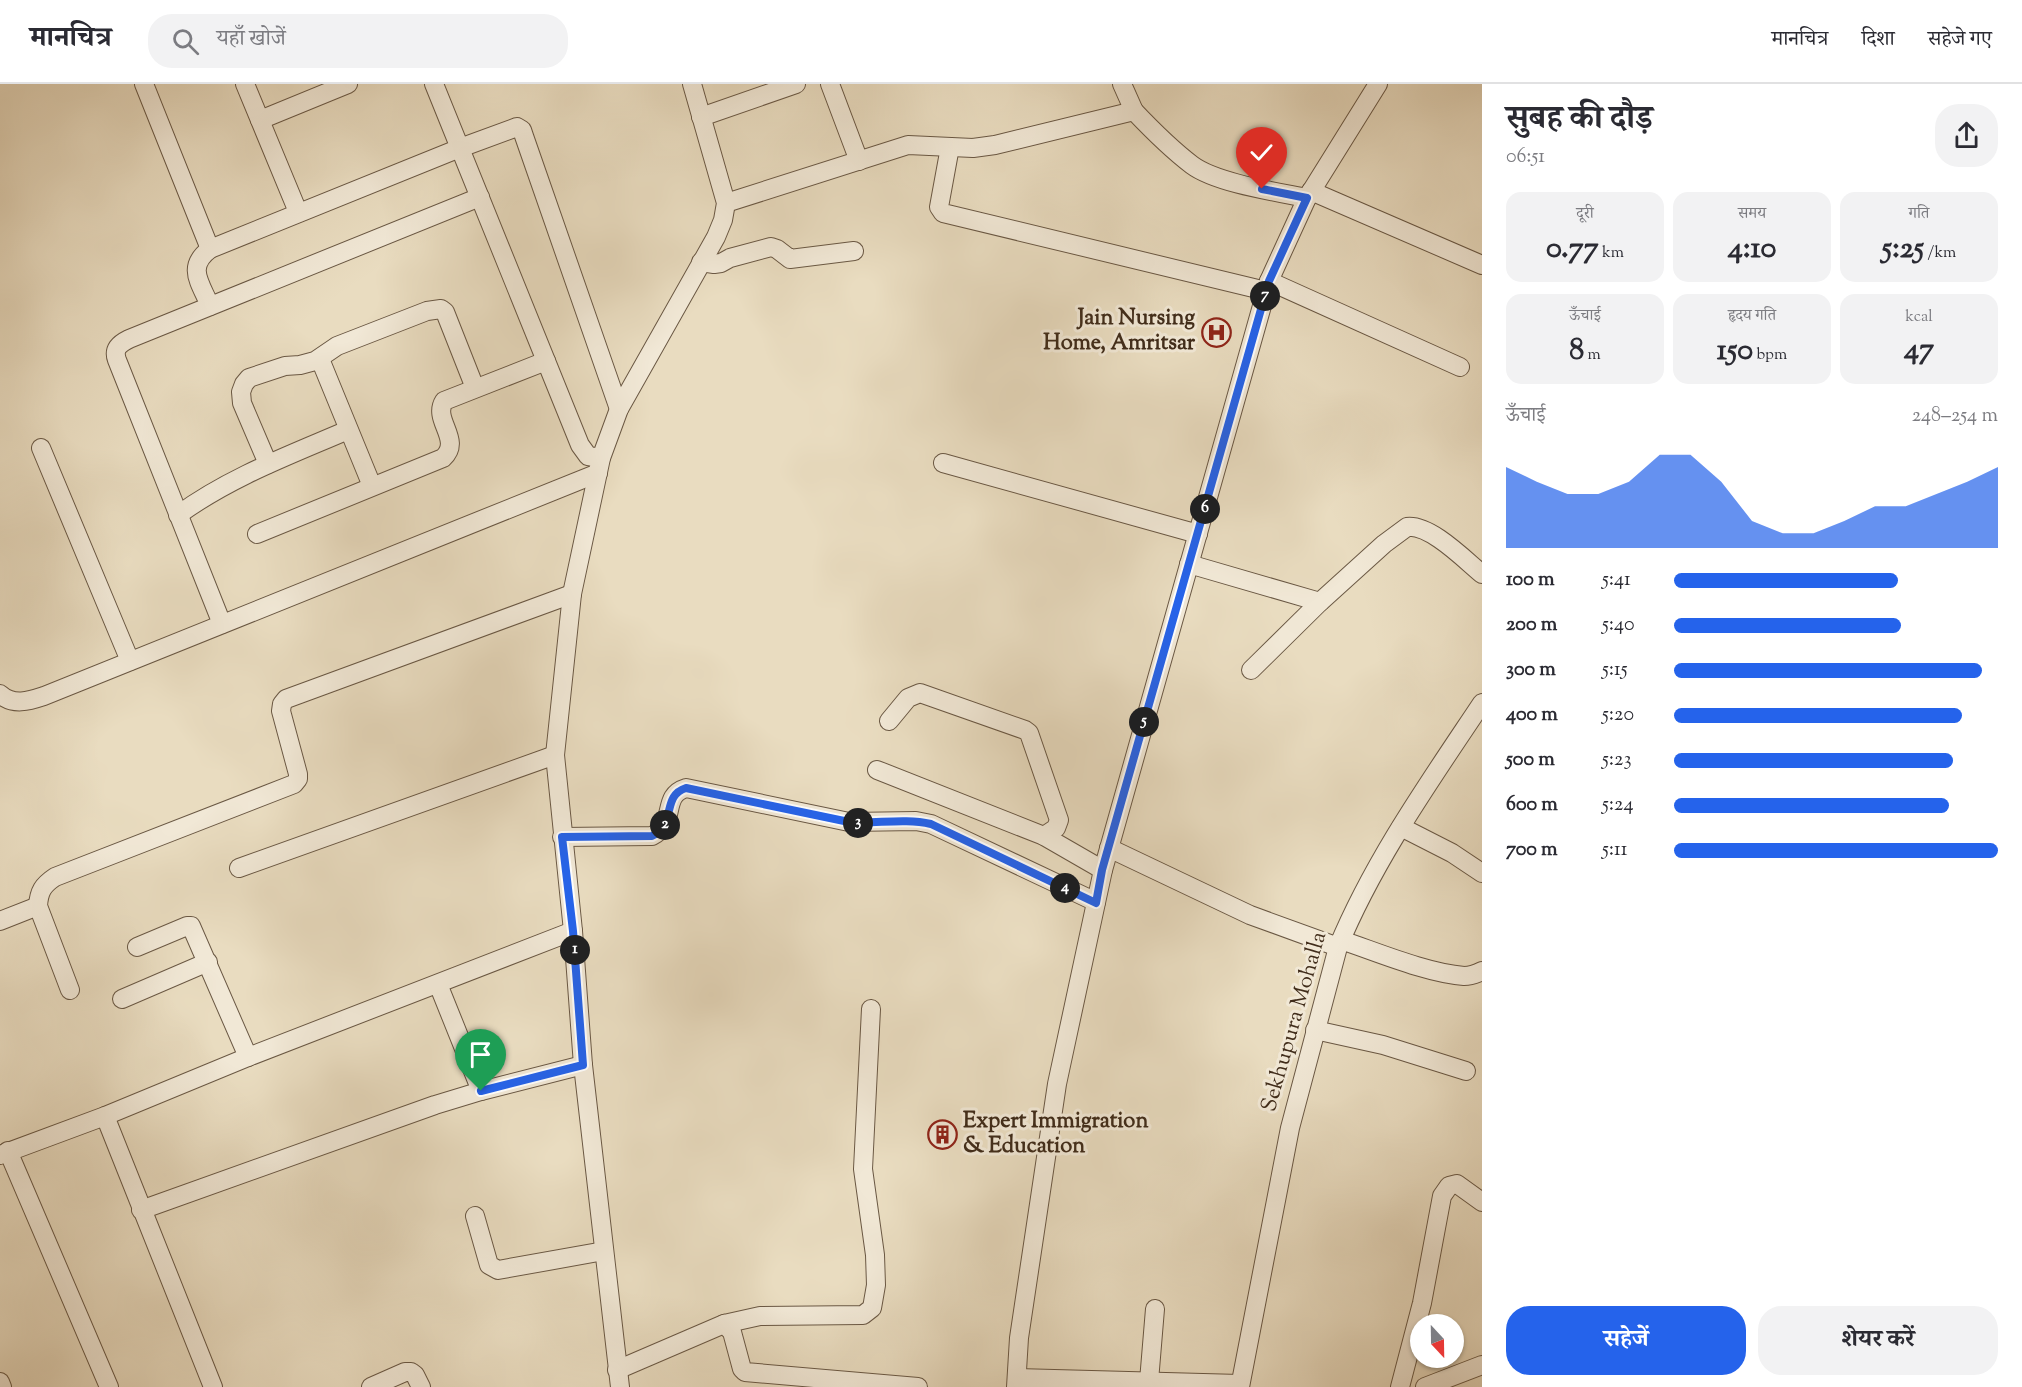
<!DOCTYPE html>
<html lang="hi">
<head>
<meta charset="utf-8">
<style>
	body { margin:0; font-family:"Sorts Mill Goudy","Noto Serif Devanagari",serif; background:#f2f2f3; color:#2b2b33; height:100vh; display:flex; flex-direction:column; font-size:22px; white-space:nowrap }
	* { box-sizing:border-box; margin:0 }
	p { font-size:20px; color:#7c7c81 }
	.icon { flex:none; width:33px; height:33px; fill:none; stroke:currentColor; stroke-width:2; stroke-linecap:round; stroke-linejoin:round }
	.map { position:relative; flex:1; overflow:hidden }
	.drawer { display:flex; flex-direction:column; background:#fff; width:540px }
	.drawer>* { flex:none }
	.needle { width:39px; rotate:158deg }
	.controls { position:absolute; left:1410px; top:1230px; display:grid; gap:12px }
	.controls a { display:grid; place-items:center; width:54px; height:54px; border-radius:50%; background:#fff; box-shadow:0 2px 4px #0004; font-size:30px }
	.pin { position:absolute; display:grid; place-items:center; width:51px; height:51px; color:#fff; margin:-62px -26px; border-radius:50% 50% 50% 0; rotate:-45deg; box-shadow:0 0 6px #0007 }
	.pin .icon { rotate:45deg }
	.km { position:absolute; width:30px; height:30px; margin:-15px; border-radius:50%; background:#222; color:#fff; font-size:16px; line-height:30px; text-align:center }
	.round { display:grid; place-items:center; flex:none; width:63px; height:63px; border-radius:24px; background:#f2f2f3 }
	.summary { display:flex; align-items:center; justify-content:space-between; height:102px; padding:0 24px }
	h1 { font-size:33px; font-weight:700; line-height:45px }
	.metrics { display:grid; grid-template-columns:repeat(3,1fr); gap:9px; height:102px; padding:6px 24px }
	.metrics div { display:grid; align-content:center; border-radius:15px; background:#f2f2f3; text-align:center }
	.metrics b { font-size:30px; font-weight:700 }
	.metrics small { font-size:16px; font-weight:400 }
	.metrics p { font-size:16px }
	.chart { height:168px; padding:12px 24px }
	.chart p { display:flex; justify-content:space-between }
	.chart svg { width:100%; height:108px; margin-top:6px; fill:#2563eb; opacity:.7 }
	.cta { display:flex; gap:12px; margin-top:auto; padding:12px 24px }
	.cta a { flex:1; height:69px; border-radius:24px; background:#2563eb; color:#fff; font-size:24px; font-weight:700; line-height:69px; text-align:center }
	.cta a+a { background:#f2f2f3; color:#2b2b33 }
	ul { padding:0 24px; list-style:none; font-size:20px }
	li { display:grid; grid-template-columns:96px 72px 1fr; align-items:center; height:45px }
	li i { height:15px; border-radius:8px; background:#2563eb }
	header { display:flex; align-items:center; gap:36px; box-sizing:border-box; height:84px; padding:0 30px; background:#fff; border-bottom:2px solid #e1e1e2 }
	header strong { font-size:28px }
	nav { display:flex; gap:33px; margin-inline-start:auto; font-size:21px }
	.search { width:420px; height:54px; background:#f2f2f3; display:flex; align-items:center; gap:15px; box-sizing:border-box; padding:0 21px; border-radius:24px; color:#7c7c81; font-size:22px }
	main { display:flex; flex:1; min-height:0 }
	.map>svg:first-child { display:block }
</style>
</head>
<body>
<header>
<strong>मानचित्र</strong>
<div class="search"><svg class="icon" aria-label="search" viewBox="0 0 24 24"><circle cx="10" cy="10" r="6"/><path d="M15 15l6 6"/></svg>यहाँ खोजें</div>
<nav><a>मानचित्र</a><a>दिशा</a><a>सहेजे गए</a></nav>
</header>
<main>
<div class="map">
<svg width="1482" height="1303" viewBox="0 0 1482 1303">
	<rect width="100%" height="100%" fill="#e9dcc0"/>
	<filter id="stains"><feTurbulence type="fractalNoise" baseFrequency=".00333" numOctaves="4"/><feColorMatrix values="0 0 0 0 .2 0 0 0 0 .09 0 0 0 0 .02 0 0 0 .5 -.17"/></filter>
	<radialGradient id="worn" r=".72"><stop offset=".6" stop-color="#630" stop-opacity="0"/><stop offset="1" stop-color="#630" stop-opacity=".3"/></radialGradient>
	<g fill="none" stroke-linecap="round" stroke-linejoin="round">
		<defs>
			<g id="minor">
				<polyline points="144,0 210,165"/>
				<polyline points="245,0 298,128"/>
				<polyline points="434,0 580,361 588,372 601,374"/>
				<polyline points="830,0 859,77"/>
				<polyline points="1122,0 1134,27"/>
				<polyline points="701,33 796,0"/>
				<polyline points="260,36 348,0"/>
				<polyline points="950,63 939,123 943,129 1266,207"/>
				<polyline points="1311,107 1482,181"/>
				<path d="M726,119L908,61L973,64L995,61L1134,27C1152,46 1171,65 1192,81C1216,99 1277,108 1307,114"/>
				<polyline points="701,178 714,180 721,179 730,174 771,163 777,165 790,175 854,167"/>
				<polyline points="1269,197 1460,283"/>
				<path d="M210,222C200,198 186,183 210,165L460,64L517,43L522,46L524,52L619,325"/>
				<polyline points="320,275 372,402"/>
				<polyline points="41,364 130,577"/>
				<polyline points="943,379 1198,450"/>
				<polyline points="268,380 242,319 241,308 244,300 249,294 285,282 300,281 315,277 337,262 427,227 441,225 445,228 475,304"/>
				<path d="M178,431C230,393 290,371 348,346"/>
				<path d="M257,450L443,374C463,356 432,336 444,317L546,277"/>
				<polyline points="1189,480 1320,518"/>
				<path d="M222,540L117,276C113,265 119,260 129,255L480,113"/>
				<path d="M1251,586L1320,518L1384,460L1407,443C1430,440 1465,476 1482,490"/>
				<path d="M0,610C13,622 29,617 44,612L598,389"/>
				<polyline points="889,637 908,614 920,609 1025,646 1029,649 1059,736 1056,744 1044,752"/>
				<polyline points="877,686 1044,752 1103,786"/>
				<polyline points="1401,743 1452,769 1482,789"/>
				<path d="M562,753L652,752C678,739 660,712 686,704L849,738L916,737L931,740L1096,818"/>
				<polyline points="1109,764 1250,831 1338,863"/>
				<polyline points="239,784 555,671"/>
				<polyline points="0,837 38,822"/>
				<path d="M1341,856C1377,868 1426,889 1464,892C1471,892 1476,890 1482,887"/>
				<polyline points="137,863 187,842 191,842 248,973"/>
				<polyline points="438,900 481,1007"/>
				<path d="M70,906L38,822C39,807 43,801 55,793L294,700L298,695V690L281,627L282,620L286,615L572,510"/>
				<polyline points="122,915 208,878"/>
				<polyline points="1315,946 1383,961 1466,987"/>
				<polyline points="105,1032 213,1303"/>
				<polyline points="8,1067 109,1303"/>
				<polyline points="0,1071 105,1032 248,973 573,847"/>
				<polyline points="141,1126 435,1021 481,1007 583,981"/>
				<polyline points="475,1132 489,1181 498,1186 604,1167"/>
				<polyline points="724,1240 760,1232 863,1231 872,1224 876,1201 875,1171 863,1085 871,925"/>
				<polyline points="617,1286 724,1240 732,1248 742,1285 745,1288 918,1303"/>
				<polyline points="1017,1294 1240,1300"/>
				<polyline points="1149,1297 1155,1225"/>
				<polyline points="0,1298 2,1303"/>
				<polyline points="371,1303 405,1288 411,1288 415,1291 421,1303"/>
				<polyline points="620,1303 583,981 573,847 555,671 572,510 601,374 619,325 716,153 723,136 726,119 692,0"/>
				<polyline points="1016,1303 1019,1254 1057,1000 1103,786 1269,197 1307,114 1378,0"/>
				<path d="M1240,1303L1290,1044L1338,863C1374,776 1430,697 1482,619"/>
				<polyline points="1400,1303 1422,1219 1442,1112 1449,1102 1457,1100 1482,1118"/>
				<polyline points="1425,1303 1482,1281"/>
			</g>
		</defs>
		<!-- minor casing -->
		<use href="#minor" stroke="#6a5844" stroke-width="20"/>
		<!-- minor -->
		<use href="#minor" stroke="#f1e8d6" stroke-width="18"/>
	</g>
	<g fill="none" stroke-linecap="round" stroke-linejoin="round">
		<defs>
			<path id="route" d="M481,1007L583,981L573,847L562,753L652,752C677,740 661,712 686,704L849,738C876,740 904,734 931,740L1096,819L1102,786L1269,197L1307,114L1262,105"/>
		</defs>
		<!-- route casing -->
		<use href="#route" stroke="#fff" stroke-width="12"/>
		<!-- route -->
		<use href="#route" stroke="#2563eb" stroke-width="8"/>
	</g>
	<!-- icons -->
	<defs>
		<symbol id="hospital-ring" viewBox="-11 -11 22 22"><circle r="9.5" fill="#f1e8d6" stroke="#8f2418" stroke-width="1.5"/><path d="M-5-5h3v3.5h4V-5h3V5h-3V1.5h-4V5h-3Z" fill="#8f2418"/></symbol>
		<symbol id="building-ring" viewBox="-11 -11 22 22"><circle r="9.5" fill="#f1e8d6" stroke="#8f2418" stroke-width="1.5"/><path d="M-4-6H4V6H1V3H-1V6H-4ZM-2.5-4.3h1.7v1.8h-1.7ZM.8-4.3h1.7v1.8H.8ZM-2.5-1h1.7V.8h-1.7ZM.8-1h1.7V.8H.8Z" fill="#8f2418"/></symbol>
	</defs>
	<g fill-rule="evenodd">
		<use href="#hospital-ring" x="1200" y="232" width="33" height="33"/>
		<use href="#building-ring" x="926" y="1034" width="33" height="33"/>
	</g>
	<g text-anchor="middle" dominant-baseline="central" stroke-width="6" stroke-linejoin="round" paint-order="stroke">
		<!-- poi labels -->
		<g font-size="22" font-weight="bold" fill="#402c1a" stroke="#f1e8d6" text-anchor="end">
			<text x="1195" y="235">Jain Nursing<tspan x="1195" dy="25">Home, Amritsar</tspan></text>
			<text x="963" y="1038" text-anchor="start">Expert Immigration<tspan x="963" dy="25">&amp; Education</tspan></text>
		</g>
		<!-- street labels -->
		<g font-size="22" fill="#402c1a" stroke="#f1e8d6">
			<text transform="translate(1295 938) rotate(-74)">Sekhupura Mohalla</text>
		</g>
	</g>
	<rect width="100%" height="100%" filter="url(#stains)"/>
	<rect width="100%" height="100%" fill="url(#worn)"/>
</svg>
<div class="controls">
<a><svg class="needle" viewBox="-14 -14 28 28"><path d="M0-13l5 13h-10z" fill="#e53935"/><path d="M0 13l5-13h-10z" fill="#7c7c81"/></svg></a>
</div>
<div class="pin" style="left:481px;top:1007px;background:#1e9e55"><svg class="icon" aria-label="arrive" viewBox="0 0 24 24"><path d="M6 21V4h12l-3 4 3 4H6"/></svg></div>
<div class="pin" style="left:1262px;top:105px;background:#d93025"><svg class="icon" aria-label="check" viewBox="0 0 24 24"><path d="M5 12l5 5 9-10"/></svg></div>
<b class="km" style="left:575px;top:866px">1</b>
<b class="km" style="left:665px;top:741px">2</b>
<b class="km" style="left:858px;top:739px">3</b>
<b class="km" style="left:1065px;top:804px">4</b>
<b class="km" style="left:1144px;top:638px">5</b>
<b class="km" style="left:1205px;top:425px">6</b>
<b class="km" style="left:1265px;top:212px">7</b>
</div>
<section class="drawer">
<div class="summary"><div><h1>सुबह की दौड़</h1><p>06:51</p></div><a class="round"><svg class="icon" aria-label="share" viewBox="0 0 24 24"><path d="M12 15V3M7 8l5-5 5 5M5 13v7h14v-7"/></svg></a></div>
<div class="metrics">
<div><p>दूरी</p><b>0.77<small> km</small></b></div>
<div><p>समय</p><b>4:10</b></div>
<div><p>गति</p><b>5:25<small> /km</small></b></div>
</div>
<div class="metrics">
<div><p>ऊँचाई</p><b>8<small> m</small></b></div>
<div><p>हृदय गति</p><b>150<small> bpm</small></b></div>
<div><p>kcal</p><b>47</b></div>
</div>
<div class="chart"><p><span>ऊँचाई</span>248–254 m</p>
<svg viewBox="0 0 160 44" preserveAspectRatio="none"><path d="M0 44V11L10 17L20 22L30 22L40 17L50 6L60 6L70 17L80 33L90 38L100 38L110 33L120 27L130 27L140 22L150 17L160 11V44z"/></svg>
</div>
<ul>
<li><b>100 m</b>5:41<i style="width:69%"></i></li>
<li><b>200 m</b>5:40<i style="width:70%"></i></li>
<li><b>300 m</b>5:15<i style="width:95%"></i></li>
<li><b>400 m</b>5:20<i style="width:89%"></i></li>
<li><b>500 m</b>5:23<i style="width:86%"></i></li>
<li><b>600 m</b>5:24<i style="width:85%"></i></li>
<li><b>700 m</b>5:11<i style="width:100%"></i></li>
</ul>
<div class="cta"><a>सहेजें</a><a>शेयर करें</a></div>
</section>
</main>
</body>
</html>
